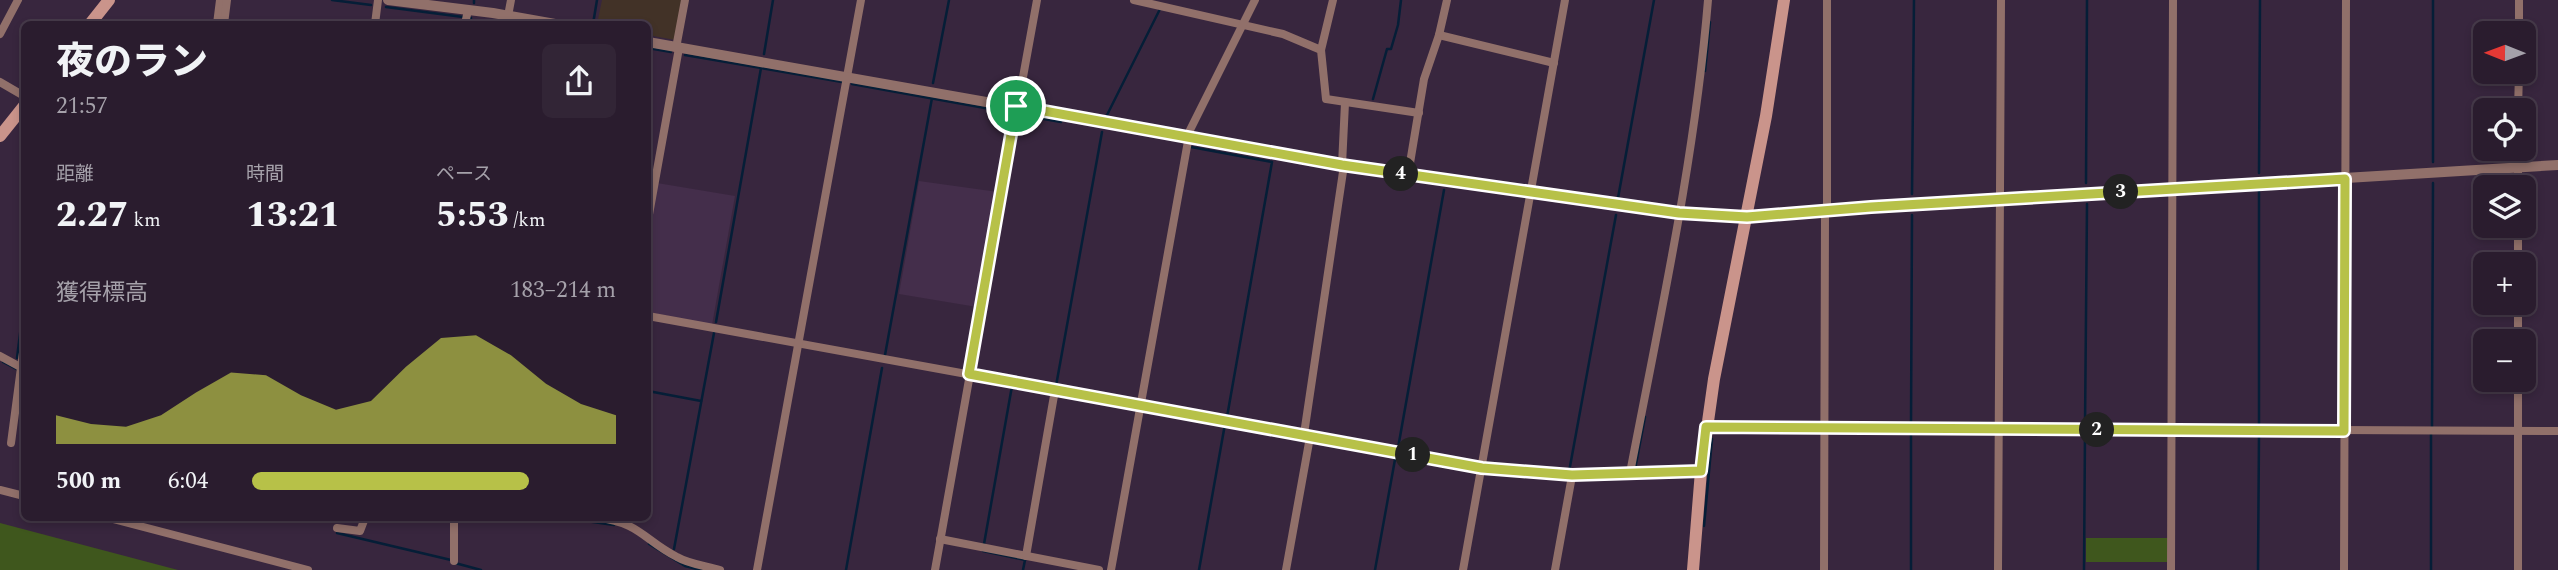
<!DOCTYPE html>
<html lang="ja">
<head>
<meta charset="utf-8">
<style>
	body { margin:0; font-family:Spectral,"Noto Sans JP",serif; background:#322536; color:#f1f3f6; height:100vh; display:flex; flex-direction:column; font-size:26px; white-space:nowrap }
	* { box-sizing:border-box; margin:0 }
	p { font-size:23px; color:#a5a1aa }
	.icon { flex:none; width:38px; height:38px; fill:none; stroke:currentColor; stroke-width:2; stroke-linecap:round; stroke-linejoin:round }
	.map { position:relative; flex:1; overflow:hidden }
	.panel { position:absolute; left:21px; top:21px; width:630px; height:500px; display:flex; flex-direction:column; background:#2a1c2e; border-radius:10px; box-shadow:0 4px 10px #0003,0 0 0 2px #463a4a }
	.panel>* { flex:none }
	.needle { width:46px; rotate:271deg }
	.buttons { position:absolute; left:2473px; top:21px; display:grid; gap:14px }
	.buttons a { display:grid; place-items:center; width:63px; height:63px; border-radius:10px; background:#2a1c2e; box-shadow:0 4px 10px #0003,0 0 0 2px #463a4a; font-size:35px }
	.pin { position:absolute; display:grid; place-items:center; width:60px; height:60px; color:#fff; margin:-30px; border:4px solid #fff; border-radius:50%; box-shadow:0 2px 7px #0007 }
	.km { position:absolute; width:35px; height:35px; margin:-18px; border-radius:50%; background:#222; color:#fff; font-size:19px; line-height:35px; text-align:center }
	.round { display:grid; place-items:center; flex:none; width:74px; height:74px; border-radius:10px; background:#322536 }
	.headline { display:flex; align-items:center; justify-content:space-between; height:119px; padding:0 35px }
	h1 { font-size:38px; font-weight:800; line-height:52px }
	.metrics { display:grid; grid-template-columns:repeat(3,1fr); gap:10px; height:119px; padding:7px 35px }
	.metrics div { display:grid; align-content:center }
	.metrics b { font-size:35px; font-weight:800 }
	.metrics small { font-size:19px; font-weight:400 }
	.metrics p { font-size:19px }
	.chart { height:196px; padding:14px 35px }
	.chart p { display:flex; justify-content:space-between }
	.chart svg { width:100%; height:126px; margin-top:7px; fill:#b7c148; opacity:.7 }
	ul { padding:0 35px; list-style:none; font-size:23px }
	li { display:grid; grid-template-columns:112px 84px 1fr; align-items:center; height:52px }
	li i { height:18px; border-radius:9px; background:#b7c148 }
	.map>svg:first-child { display:block }
</style>
</head>
<body>
<div class="map">
<svg width="2558" height="570" viewBox="0 0 2558 570">
	<rect width="100%" height="100%" fill="#38263e"/>
	<!-- commercial -->
	<polygon fill="#423227" points="602,0 682,0 675,40 648,35 648,24 597,24"/>
	<!-- built -->
	<g fill="#442e4b">
		<polygon points="919,181 998,192 977,307 899,294"/>
		<polygon points="657,183 735,196 712,325 648,312 648,236"/>
	</g>
	<!-- green -->
	<g fill="#3f571d">
		<polygon points="0,523 178,570 0,570"/>
		<rect x="2086" y="538" width="83" height="24"/>
	</g>
	<g fill="none" stroke-linecap="round" stroke-linejoin="round">
		<!-- stream -->
		<g stroke="#051e37" stroke-width="2.5">
			<polyline points="332,0 371,5"/>
			<polyline points="474,3 474,0"/>
			<polyline points="386,7 463,17"/>
			<polyline points="469,24 471,18"/>
			<polyline points="511,24 516,24"/>
			<polyline points="593,24 597,0"/>
			<polyline points="648,48 671,52"/>
			<polyline points="764,54 773,0"/>
			<polyline points="685,55 842,82"/>
			<polyline points="1705,71 1710,22"/>
			<polyline points="933,83 949,0"/>
			<polyline points="852,84 1007,112"/>
			<polyline points="1373,99 1387,49 1391,49 1398,25 1401,0"/>
			<polyline points="1107,115 1160,9"/>
			<polyline points="1027,116 1061,122"/>
			<polyline points="1191,147 1272,162 1227,417"/>
			<polyline points="2433,162 2433,0"/>
			<polyline points="2259,173 2260,0"/>
			<polyline points="2086,183 2087,0"/>
			<polyline points="1912,194 1914,0"/>
			<polyline points="1618,198 1654,0"/>
			<polyline points="716,322 761,68"/>
			<polyline points="885,355 932,98"/>
			<polyline points="17,358 24,302"/>
			<polyline points="3,362 24,373"/>
			<polyline points="1038,383 1097,393"/>
			<polyline points="1056,386 1102,132"/>
			<polyline points="648,391 701,401"/>
			<polyline points="1911,424 1912,215"/>
			<polyline points="2085,426 2087,204"/>
			<polyline points="2259,427 2259,191"/>
			<polyline points="2432,427 2433,183"/>
			<polyline points="1712,432 1818,432"/>
			<polyline points="1830,432 1911,433"/>
			<polyline points="1911,432 1911,570"/>
			<polyline points="1398,448 1444,190"/>
			<polyline points="1635,469 1645,417"/>
			<polyline points="1593,471 1628,469"/>
			<polyline points="1569,472 1616,215"/>
			<polyline points="296,518 307,521"/>
			<polyline points="565,518 614,525"/>
			<polyline points="1704,526 1712,439"/>
			<polyline points="337,533 451,560"/>
			<polyline points="649,544 685,566 701,570"/>
			<polyline points="984,544 1012,386"/>
			<polyline points="674,549 714,333"/>
			<polyline points="983,551 1025,560 1023,570"/>
			<polyline points="455,563 481,570"/>
			<polyline points="846,570 882,368"/>
			<polyline points="1199,570 1225,424"/>
			<polyline points="1375,570 1396,454"/>
			<polyline points="2084,570 2085,433"/>
			<polyline points="2258,570 2259,434"/>
			<polyline points="2431,570 2431,434"/>
		</g>
		<!-- minor -->
		<g stroke="#91706a" stroke-width="8">
			<polyline points="1134,0 1283,34 1321,50 1326,99 1419,113"/>
			<polyline points="508,16 511,0"/>
			<polyline points="217,24 220,0"/>
			<polyline points="224,24 227,0"/>
			<polyline points="375,24 378,0"/>
			<polyline points="465,24 468,10"/>
			<polyline points="2519,33 2519,0"/>
			<polyline points="0,34 18,0"/>
			<polyline points="1439,35 1554,63"/>
			<polyline points="676,48 685,0"/>
			<polyline points="1321,50 1333,0"/>
			<polyline points="0,82 24,96"/>
			<polyline points="2518,110 2519,72"/>
			<polyline points="1342,165 1345,103"/>
			<polyline points="1408,175 1424,79 1439,35 1447,0"/>
			<polyline points="2518,187 2518,149"/>
			<polyline points="1827,212 1827,0"/>
			<polyline points="648,220 679,48"/>
			<polyline points="2518,226 2518,264"/>
			<polyline points="2518,303 2518,341"/>
			<polyline points="648,316 1482,468 1572,476 1701,471"/>
			<polyline points="0,356 24,369"/>
			<polyline points="969,374 1037,0"/>
			<polyline points="1706,427 2558,431"/>
			<polyline points="1304,434 1344,165"/>
			<polyline points="11,443 24,345"/>
			<path d="M1630,473C1660,316 1695,159 1708,0"/>
			<polyline points="0,490 24,496"/>
			<polyline points="109,518 308,570"/>
			<path d="M598,518C639,522 644,540 677,557C689,564 706,566 720,570"/>
			<polyline points="337,528 360,531 365,518"/>
			<polyline points="940,539 1099,570"/>
			<polyline points="1026,556 1055,390"/>
			<polyline points="454,561 454,518"/>
			<polyline points="757,570 861,0"/>
			<polyline points="935,570 970,374"/>
			<polyline points="1111,570 1190,130 1255,0"/>
			<polyline points="1286,570 1310,437"/>
			<polyline points="1463,570 1565,0"/>
			<polyline points="1555,570 1572,476"/>
			<polyline points="1824,570 1825,212"/>
			<polyline points="1998,570 2001,0"/>
			<polyline points="2171,570 2173,0"/>
			<polyline points="2344,570 2346,0"/>
			<polyline points="2518,570 2518,380"/>
		</g>
		<!-- tertiary -->
		<g stroke="#91706a" stroke-width="10">
			<polyline points="388,0 493,13 555,24"/>
			<polyline points="648,42 1342,165 1679,213 1747,217 1871,207 2558,165"/>
		</g>
		<!-- secondary -->
		<g stroke="#ca948b" stroke-width="12">
			<polyline points="90,24 109,0"/>
			<polyline points="0,136 24,106"/>
			<polyline points="1693,570 1701,471 1714,379 1766,116 1784,0"/>
		</g>
	</g>
	<g fill="none" stroke-linecap="round" stroke-linejoin="round">
		<defs>
			<polygon id="route" points="1016,106 1342,165 1679,213 1747,217 1871,207 2345,179 2344,431 1706,427 1701,471 1572,475 1482,468 969,374"/>
		</defs>
		<!-- route casing -->
		<use href="#route" stroke="#fff" stroke-width="14"/>
		<!-- route -->
		<use href="#route" stroke="#b7c148" stroke-width="9"/>
	</g>
</svg>
<div class="buttons">
<a><svg class="needle" viewBox="-14 -14 28 28"><path d="M0-13l5 13h-10z" fill="#e53935"/><path d="M0 13l5-13h-10z" fill="#a5a1aa"/></svg></a>
<a><svg class="icon" aria-label="locate" viewBox="0 0 24 24"><circle cx="12" cy="12" r="6"/><path d="M12 2v4M12 18v4M2 12h4M18 12h4"/></svg></a>
<a><svg class="icon" aria-label="layers" viewBox="0 0 24 24"><path d="M12 4l9 5-9 5-9-5zM3 14l9 5 9-5"/></svg></a>
<a>+</a>
<a>−</a>
</div>
<div class="pin" style="left:1016px;top:106px;background:#1e9e55"><svg class="icon" aria-label="arrive" viewBox="0 0 24 24"><path d="M6 21V4h12l-3 4 3 4H6"/></svg></div>
<b class="km" style="left:1413px;top:455px">1</b>
<b class="km" style="left:2097px;top:430px">2</b>
<b class="km" style="left:2121px;top:192px">3</b>
<b class="km" style="left:1401px;top:174px">4</b>
<section class="panel">
<div class="headline"><div><h1>夜のラン</h1><p>21:57</p></div><a class="round"><svg class="icon" aria-label="share" viewBox="0 0 24 24"><path d="M12 15V3M7 8l5-5 5 5M5 13v7h14v-7"/></svg></a></div>
<div class="metrics">
<div><p>距離</p><b>2.27<small> km</small></b></div>
<div><p>時間</p><b>13:21</b></div>
<div><p>ペース</p><b>5:53<small> /km</small></b></div>
</div>
<div class="chart"><p><span>獲得標高</span>183–214 m</p>
<svg viewBox="0 0 160 44" preserveAspectRatio="none"><path d="M0 44V34L10 37L20 38L30 34L40 26L50 19L60 20L70 27L80 32L90 29L100 17L110 7L120 6L130 13L140 23L150 30L160 34V44z"/></svg>
</div>
<ul>
<li><b>500 m</b>6:04<i style="width:76%"></i></li>
</ul>
</section>
</div>
</body>
</html>
